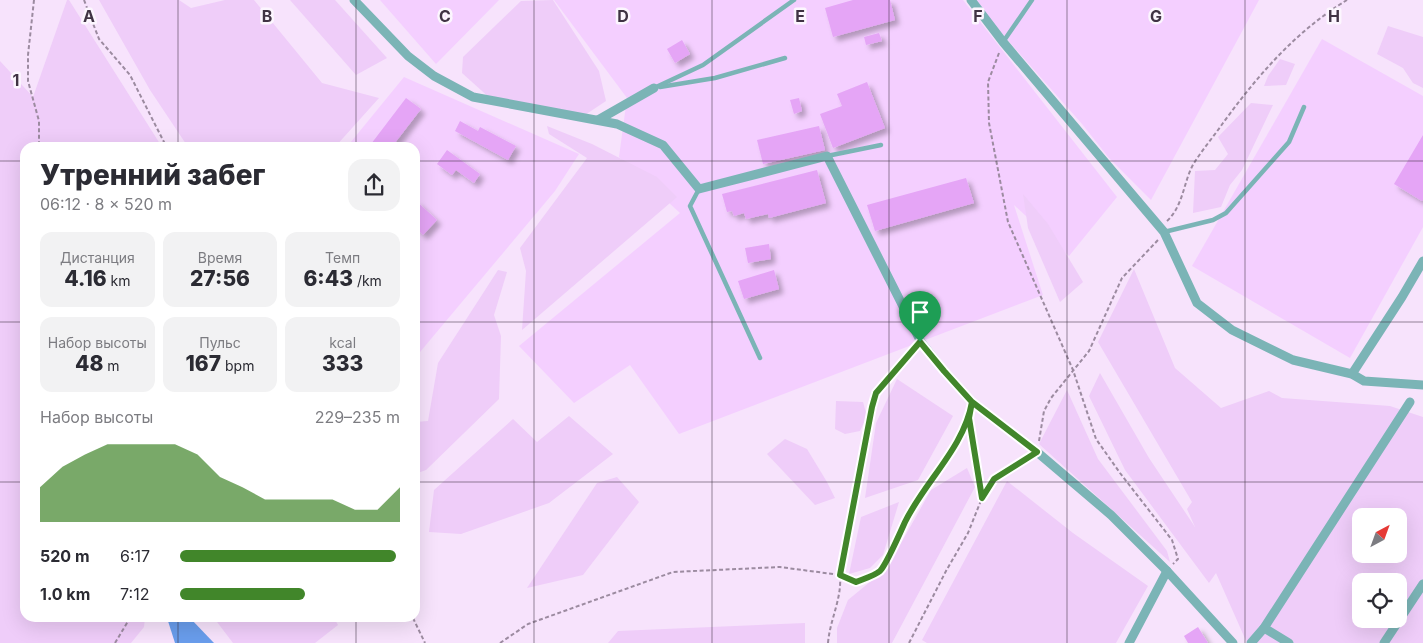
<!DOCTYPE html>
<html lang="ru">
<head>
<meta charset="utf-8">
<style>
	body { margin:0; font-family:Inter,sans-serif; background:#f2f2f3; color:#2b2b33; height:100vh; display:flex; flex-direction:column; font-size:19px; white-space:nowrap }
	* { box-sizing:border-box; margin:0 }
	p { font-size:16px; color:#7c7c81 }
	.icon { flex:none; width:28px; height:28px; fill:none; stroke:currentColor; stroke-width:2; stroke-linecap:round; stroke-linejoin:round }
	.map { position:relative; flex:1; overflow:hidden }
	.panel { position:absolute; left:20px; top:142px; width:400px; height:480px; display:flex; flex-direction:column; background:#fff; border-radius:15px; box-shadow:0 5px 20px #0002 }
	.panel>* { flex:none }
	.needle { width:32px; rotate:41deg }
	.tools { position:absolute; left:1352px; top:508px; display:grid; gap:10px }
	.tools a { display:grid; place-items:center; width:55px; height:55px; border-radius:10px; background:#fff; box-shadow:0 5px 20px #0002; font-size:25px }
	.pin { position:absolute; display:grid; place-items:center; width:42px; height:42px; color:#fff; margin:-51px -21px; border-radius:50% 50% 50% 0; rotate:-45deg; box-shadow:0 0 5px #0007 }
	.pin .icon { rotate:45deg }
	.round { display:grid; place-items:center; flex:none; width:52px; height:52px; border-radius:15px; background:#f2f2f3 }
	.overview { display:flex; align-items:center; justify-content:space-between; height:85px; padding:0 20px }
	h1 { font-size:28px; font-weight:800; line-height:38px }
	.stats { display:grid; grid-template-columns:repeat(3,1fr); gap:8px; height:85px; padding:5px 20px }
	.stats div { display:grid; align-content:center; border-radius:12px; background:#f2f2f3; text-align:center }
	.stats b { font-size:21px; font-weight:800 }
	.stats small { font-size:14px; font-weight:400 }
	.stats p { font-size:14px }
	.chart { height:140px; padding:10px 20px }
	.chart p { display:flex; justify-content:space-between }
	.chart svg { width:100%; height:90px; margin-top:5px; fill:#41862a; opacity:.7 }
	ul { padding:0 20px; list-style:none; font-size:16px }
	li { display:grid; grid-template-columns:80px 60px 1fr; align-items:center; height:38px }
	li i { height:12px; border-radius:6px; background:#41862a }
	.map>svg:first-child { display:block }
</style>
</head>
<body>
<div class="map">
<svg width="1423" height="643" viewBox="0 0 1423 643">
	<defs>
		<filter id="shadow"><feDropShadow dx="4.5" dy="4.5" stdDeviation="2.5" flood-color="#0004"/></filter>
	</defs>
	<rect width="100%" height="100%" fill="#f7e3fc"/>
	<!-- built -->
	<g fill="#f4cfff">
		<polygon points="380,0 499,0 436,64"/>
		<polygon points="554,0 963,0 1117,197 1069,256 1014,205 1043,295 679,434 630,365 574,403 519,346 680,213 619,157 627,98"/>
		<polygon points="975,0 1259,0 1151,200 1109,158 1082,124 996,27"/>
		<polygon points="1322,39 1423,96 1423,227 1350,358 1192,266"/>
		<polygon points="404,77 579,154 555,191 415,358 415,148 346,148"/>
	</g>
	<!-- green -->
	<g fill="#efcdf9" fill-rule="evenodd">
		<polygon points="67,0 69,0 162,147 25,148 25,618 145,618 144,627 131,643 0,643 0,61 33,97"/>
		<polygon points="99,0 179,0 191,8 225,0 254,0 322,83 379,98 335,147 188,147 150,90"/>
		<polygon points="290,0 335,0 387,58 356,75"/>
		<polygon points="553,0 599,71 606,101 585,115 492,100 462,73 463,57 521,1"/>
		<polygon points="1388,26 1423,37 1423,88 1413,83 1403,68 1377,54"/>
		<polygon points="1280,59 1295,64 1286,85 1264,86 1268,76"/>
		<polygon points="1251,103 1273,105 1242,170 1230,185 1221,207 1193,213 1195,171 1215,170 1228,154 1218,137"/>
		<polygon points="547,126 592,144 657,177 677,197 522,330 526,271 520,248 587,158 549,134"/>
		<polygon points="1023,194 1048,224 1083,282 1060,302 1028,228"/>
		<path d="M1134,269L1175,368L1221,408L1269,391L1282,398L1390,406L1423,417V643H1247L1216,573L1209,583L1125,470L1089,396L1100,373L1149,458L1195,527L1187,509L1192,502L1098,342ZM1361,516H1399V554H1361ZM1361,581H1399V619H1361Z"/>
		<polygon points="498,270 507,272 494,315 501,336 499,399 426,470 415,474 415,422 428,421 438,363"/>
		<polygon points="897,379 953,416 918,480 865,498 876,423"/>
		<polygon points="1067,390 1098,459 1167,551 1170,562 1039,444"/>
		<polygon points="836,401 863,402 867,416 860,431 845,434 835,429"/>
		<polygon points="569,416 613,454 549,503 461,534 429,532 434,490 513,419 537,442"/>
		<polygon points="785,439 807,449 827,482 835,498 815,505 767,454"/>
		<polygon points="967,468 975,487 892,643 837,643 837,628 848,600 887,568 931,490"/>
		<polygon points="617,477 639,502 583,575 527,588 597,483"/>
		<polygon points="1007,481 1073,533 1148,586 1116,643 927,643 922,640"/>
		<polygon points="899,502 883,555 870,568 849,574 861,517"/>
		<polygon points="214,618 334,618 338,625 315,643 233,643"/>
		<polygon points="805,623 805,643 608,643 618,631"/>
	</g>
	<!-- water -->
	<polygon fill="#699dec" points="167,618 190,618 214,643 175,643"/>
	<!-- building -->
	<g fill="#e5a5f6" filter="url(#shadow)">
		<polygon points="853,0 890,0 895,20 833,37 825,8"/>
		<polygon points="879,33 882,41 866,45 864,37"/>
		<polygon points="682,40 690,54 675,63 667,49"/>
		<polygon points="867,82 885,128 833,148 820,114 842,106 837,94"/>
		<polygon points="406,98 421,109 391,148 368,148"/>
		<polygon points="799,98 802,111 794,114 790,100"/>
		<polygon points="460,121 478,131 480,127 516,146 508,160 455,131"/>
		<polygon points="819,126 825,150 763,164 757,140"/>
		<polygon points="1423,135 1423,199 1422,201 1394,184"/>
		<polygon points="447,150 480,174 474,183 456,170 452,175 437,164"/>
		<polygon points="817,170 826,203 769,218 768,214 746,219 744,213 734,216 732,211 727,212 722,194"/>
		<polygon points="966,178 974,203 875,231 867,205"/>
		<polygon points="415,200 437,220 423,235 415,227"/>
		<polygon points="769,244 771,259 748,263 745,248"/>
		<polygon points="774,270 779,289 744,299 738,281"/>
		<polygon points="1198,627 1208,643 1188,643 1184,636"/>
	</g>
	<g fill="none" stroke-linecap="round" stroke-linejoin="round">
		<!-- path -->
		<g stroke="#9c8ba0" stroke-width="2" stroke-dasharray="4 2.5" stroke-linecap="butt">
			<polyline points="34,0 28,55 28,81 39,121 39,148"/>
			<polyline points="84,0 99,39 130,75 167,148"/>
			<polyline points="999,53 988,82 989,123 1008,222 1073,370 1096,439 1120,473 1172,540 1178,559 1173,564"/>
			<path d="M1167,221C1184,205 1183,182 1194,163C1203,149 1214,136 1223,123C1258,75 1296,31 1347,0"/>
			<polyline points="970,414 974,455 982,498"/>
			<polyline points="1039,441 1044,411 1051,398 1089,351 1122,278 1158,240"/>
			<polyline points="413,618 425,643"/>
			<polyline points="115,643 130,618"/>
			<polyline points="500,643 528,624 673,572 780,567 840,575 856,582 881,570 907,518 922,492 949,456 969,418"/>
			<path d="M828,643C830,619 842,599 840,575L876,393L914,350"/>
			<polyline points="909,643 946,571 968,533 982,498 994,479 1028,458"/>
		</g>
		<!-- lane -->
		<g stroke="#7bb4b6" stroke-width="4.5">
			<polyline points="1003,42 1032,0"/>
			<polyline points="660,87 715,78 785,58"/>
			<polyline points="654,88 703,65 794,0"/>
			<polyline points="827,156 881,145"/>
			<polyline points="699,189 690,206 760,358"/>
			<polyline points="1164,232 1213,220 1226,213 1289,142 1304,107"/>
		</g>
		<!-- street -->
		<g stroke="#7bb4b6" stroke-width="9">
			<polyline points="354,0 408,56 434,76 473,97 617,124 663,145 699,189 827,156 921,342 944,371 972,402 1037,452 1111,515 1167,571 1233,643"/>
			<polyline points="971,0 1003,42 1164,232 1197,303 1232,330 1293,360 1352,374 1364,381 1423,385"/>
			<polyline points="598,120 654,88"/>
			<polyline points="1352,374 1402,297 1423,261"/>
			<polyline points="1264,628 1289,643"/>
			<polyline points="1129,643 1167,571"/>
			<polyline points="1251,643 1264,628 1410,402"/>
			<polyline points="1384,643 1423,584"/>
		</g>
	</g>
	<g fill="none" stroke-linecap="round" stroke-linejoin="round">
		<defs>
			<path id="route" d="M920,342L876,393L872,407L840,575L856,582C863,579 874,576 880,571C885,566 901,531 905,522C925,481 964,448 972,402L1037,452L994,479L982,498L969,418L972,402L944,371L920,342"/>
		</defs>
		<!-- route casing -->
		<use href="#route" stroke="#fff" stroke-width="10"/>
		<!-- route -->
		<use href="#route" stroke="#41862a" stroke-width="6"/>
	</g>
	<!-- grid -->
	<path fill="none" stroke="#403344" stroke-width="1" stroke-opacity="0.55" d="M178,0V148M356,0V148M534,0V643M712,0V643M889,0V643M1067,0V643M1245,0V643M0,161H25M415,161H1423M0,322H25M415,322H1423M0,482H25M415,482H1423M178,618V643M356,618V643"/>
	<g font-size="16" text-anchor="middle" font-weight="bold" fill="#403344" stroke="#fcf6fe" stroke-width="5" stroke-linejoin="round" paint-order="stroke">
		<text x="89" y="22">A</text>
		<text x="267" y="22">B</text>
		<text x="445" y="22">C</text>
		<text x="623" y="22">D</text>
		<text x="800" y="22">E</text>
		<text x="978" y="22">F</text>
		<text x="1156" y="22">G</text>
		<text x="1334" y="22">H</text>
		<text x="16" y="86">1</text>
	</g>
</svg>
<div class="tools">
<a><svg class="needle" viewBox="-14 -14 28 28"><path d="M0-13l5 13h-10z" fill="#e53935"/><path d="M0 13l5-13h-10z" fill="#7c7c81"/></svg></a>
<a><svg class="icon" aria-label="locate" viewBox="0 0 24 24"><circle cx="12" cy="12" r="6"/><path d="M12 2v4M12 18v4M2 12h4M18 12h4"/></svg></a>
</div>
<div class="pin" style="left:920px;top:342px;background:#1e9e55"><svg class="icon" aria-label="arrive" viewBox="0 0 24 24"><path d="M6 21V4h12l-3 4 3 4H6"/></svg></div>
<section class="panel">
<div class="overview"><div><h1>Утренний забег</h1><p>06:12 · 8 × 520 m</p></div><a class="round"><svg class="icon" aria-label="share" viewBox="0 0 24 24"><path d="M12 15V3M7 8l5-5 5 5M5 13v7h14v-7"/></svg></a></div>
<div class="stats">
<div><p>Дистанция</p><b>4.16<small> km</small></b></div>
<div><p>Время</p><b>27:56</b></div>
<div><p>Темп</p><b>6:43<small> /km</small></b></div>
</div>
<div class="stats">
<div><p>Набор высоты</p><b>48<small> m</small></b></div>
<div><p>Пульс</p><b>167<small> bpm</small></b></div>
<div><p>kcal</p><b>333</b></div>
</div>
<div class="chart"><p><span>Набор высоты</span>229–235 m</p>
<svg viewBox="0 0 160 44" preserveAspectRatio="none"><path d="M0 44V27L10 17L20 11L30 6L40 6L50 6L60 6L70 11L80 22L90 27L100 33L110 33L120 33L130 33L140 38L150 38L160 27V44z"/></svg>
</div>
<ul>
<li><b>520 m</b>6:17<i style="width:98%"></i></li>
<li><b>1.0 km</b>7:12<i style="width:57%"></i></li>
</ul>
</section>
</div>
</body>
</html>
